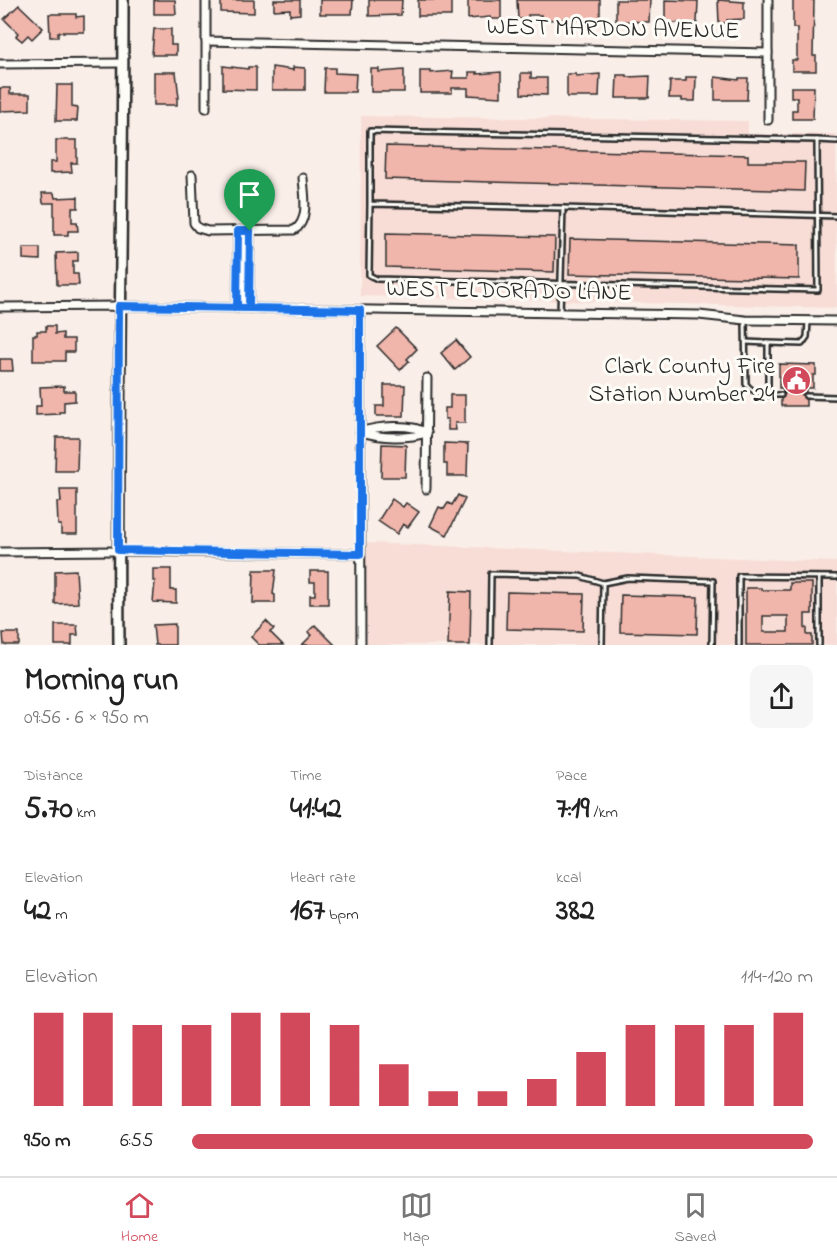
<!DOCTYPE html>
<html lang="en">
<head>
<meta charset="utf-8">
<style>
	body { margin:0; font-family:"Indie Flower",sans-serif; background:#f6f6f6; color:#222; height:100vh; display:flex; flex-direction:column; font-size:22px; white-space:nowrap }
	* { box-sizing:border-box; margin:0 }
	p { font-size:20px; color:#767676 }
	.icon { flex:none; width:33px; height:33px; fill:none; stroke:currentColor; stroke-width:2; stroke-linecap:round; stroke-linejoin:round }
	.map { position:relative; height:645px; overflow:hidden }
	.details { display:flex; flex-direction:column; background:#fff; flex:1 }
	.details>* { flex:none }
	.pin { position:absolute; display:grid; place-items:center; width:51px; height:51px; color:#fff; margin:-62px -26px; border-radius:50% 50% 50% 0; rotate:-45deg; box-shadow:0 0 6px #0007 }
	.pin .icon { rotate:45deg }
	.round { display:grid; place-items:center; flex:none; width:63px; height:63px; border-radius:12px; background:#f6f6f6 }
	.head { display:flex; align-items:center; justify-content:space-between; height:102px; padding:0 24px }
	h1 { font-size:33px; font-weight:700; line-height:45px }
	.metrics { display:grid; grid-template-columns:repeat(3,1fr); gap:9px; height:102px; padding:6px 24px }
	.metrics div { display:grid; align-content:center }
	.metrics b { font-size:30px; font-weight:700 }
	.metrics small { font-size:16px; font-weight:400 }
	.metrics p { font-size:16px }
	.chart { height:168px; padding:12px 24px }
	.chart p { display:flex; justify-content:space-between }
	.chart svg { width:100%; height:108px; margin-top:6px; stroke:#d1495b; stroke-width:6 }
	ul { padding:0 24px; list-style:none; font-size:20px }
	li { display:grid; grid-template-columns:96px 72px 1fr; align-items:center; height:45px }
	li i { height:15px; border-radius:8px; background:#d1495b }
	.dock { display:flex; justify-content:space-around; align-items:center; height:84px; border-top:2px solid #e0e0e0; background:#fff; font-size:16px; color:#767676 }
	.dock a { display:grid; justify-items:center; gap:3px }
	.dock .active { color:#d1495b }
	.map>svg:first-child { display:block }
</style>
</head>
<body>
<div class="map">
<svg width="837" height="645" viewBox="0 0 837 645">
	<rect width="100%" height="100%" fill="#faeee8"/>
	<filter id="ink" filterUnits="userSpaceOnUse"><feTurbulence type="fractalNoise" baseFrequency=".0167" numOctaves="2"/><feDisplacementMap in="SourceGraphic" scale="12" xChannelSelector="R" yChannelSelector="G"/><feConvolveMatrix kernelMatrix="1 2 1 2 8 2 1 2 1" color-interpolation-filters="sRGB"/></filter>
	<g filter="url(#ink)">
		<!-- built -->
		<g fill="#f7ddd6">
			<polygon points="361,116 748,121 748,134 836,134 837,308 360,296"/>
			<polygon points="366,543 837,562 837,645 367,645"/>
		</g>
		<!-- building -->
		<g fill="#f0b5ab" stroke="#2b2b2b" stroke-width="1.5" fill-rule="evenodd">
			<polygon points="154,0 175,0 176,14 154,14"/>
			<polygon points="221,0 254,0 254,13 221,12"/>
			<polygon points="274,0 300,0 300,14 290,15 290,9 274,10"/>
			<polygon points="320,0 353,0 352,14 320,14"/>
			<polygon points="369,0 402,0 401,15 369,16"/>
			<rect x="418" y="0" width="33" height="16"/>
			<polygon points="468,0 501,0 501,19 490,19 490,17 468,19"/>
			<polygon points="517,0 600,0 600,21 575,19 541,20 541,15 528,15 528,19 518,19"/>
			<polygon points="616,0 650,0 649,22 616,21"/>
			<polygon points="665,0 698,1 697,23 665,23"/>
			<polygon points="718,0 744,2 744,19 727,20 728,23 719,23"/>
			<polygon points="793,0 814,0 813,56 816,56 816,71 792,71 792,60 797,60 797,28 793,28"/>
			<polygon points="19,5 43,28 32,39 28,35 22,41 16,36 18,33 4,19"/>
			<polygon points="49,14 76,14 76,17 84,16 84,32 58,32 58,37 50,37"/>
			<polygon points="154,29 171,29 171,45 176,45 176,55 152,55"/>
			<polygon points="223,66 248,69 248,67 256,67 256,90 223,89"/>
			<polygon points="272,67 293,70 293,67 305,68 305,90 272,90"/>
			<polygon points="325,68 335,68 335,73 356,74 355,92 324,92"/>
			<polygon points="371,69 379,69 379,72 404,70 404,92 371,92"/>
			<polygon points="420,71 430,71 430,73 453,71 452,78 469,78 469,72 477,72 477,74 501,72 501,97 468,95 468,88 452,88 452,93 420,93"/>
			<polygon points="154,72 176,72 179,98 177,98 177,105 154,105"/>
			<polygon points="521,73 531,73 531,78 547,78 547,95 521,94"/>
			<polygon points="567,74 576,74 576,76 600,74 599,97 567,97"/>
			<polygon points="617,75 627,75 627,77 650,76 649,98 616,98"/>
			<polygon points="686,77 696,77 695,101 682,101 682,98 669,98 670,81 686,81"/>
			<polygon points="715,77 739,80 739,78 748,78 747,100 715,100"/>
			<polygon points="57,85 72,85 72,107 78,108 77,121 56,121"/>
			<polygon points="791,87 814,87 813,119 792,119 792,110 797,110 797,97 791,97"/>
			<polygon points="0,88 10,88 10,94 30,94 30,110 0,111"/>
			<polygon points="56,140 77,140 77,163 71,163 72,172 50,173 50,162 56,162"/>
			<polygon points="386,146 748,155 748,162 805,162 804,191 385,179"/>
			<polygon points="42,193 54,193 55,198 78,197 78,208 72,208 72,222 77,222 78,231 68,231 68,235 54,235 54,203 43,203"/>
			<polygon points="386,233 555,237 554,272 386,267"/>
			<polygon points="570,239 799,245 799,279 569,274"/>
			<polygon points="23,248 40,248 40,260 23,259"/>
			<polygon points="78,252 78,261 73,261 73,274 78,274 79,285 57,285 56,253"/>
			<polygon points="46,326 55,326 55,334 63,333 63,339 74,339 74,352 65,352 65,361 33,361 33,335 37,335 37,331 46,331"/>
			<polygon points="396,328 417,349 407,359 409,361 400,370 377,346"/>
			<polygon points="456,340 470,357 455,370 441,353"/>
			<polygon points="0,359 12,359 13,371 0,371"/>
			<polygon points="779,364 816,365 816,375 813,375 813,388 806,388 806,392 802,395 806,400 806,406 781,406 781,399 785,394 782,388 779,388"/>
			<polygon points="384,385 405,385 404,416 376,416 376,406 384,406"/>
			<polygon points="64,386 64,391 75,391 75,401 64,402 64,412 59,412 59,414 36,415 36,406 41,406 40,387"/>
			<polygon points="450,395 465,395 465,423 455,423 456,430 448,430 448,419 445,419 445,408 450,408"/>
			<polygon points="56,437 78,437 77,471 55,471"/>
			<polygon points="444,443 468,444 467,476 447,476 447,464 444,464"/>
			<polygon points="382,444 406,445 405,477 381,477"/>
			<polygon points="60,490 77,490 77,534 61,534 61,525 58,525 57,502 61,502"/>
			<polygon points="458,495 465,499 447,535 430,526 439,507 444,509 448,503 452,505"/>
			<polygon points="392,499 403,507 406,503 419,512 408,527 403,524 397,534 378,521"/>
			<polygon points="153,569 171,569 171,590 176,590 176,603 153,602 155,581 153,581"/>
			<polygon points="76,570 78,603 55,604 55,571"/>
			<polygon points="254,570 276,570 273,594 275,595 275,603 253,603"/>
			<polygon points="310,571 328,571 328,604 310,604 310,595 315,595 315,582 310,582"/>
			<path d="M790,583H812V614H805V628H807V635H812V645H746V588H761V590H790ZM763,616H788V632H763Z"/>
			<polygon points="450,591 471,592 470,645 448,645"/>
			<polygon points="507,592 584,594 583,631 506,629"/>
			<polygon points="621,595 698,597 697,634 620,632"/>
			<polygon points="266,621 274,629 270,632 283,645 259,645 251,637"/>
			<polygon points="175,624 175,645 155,645 153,625"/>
			<polygon points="55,625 77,625 78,635 72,635 72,645 55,645"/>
			<polygon points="315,625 335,645 302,645 312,635 308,632"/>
			<polygon points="3,633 19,633 19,645 4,645"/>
		</g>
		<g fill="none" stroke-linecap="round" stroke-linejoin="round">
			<defs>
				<g id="service">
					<polyline points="817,140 837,141"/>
					<polyline points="370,204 370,131 817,140 818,290 377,279 369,275 370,204 563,208 560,313"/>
					<polyline points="563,208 837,216"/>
					<path d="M745,322L746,384C754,395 768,395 781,395"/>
					<polyline points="746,342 768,343 768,395"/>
					<polyline points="768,343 802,344 807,337 808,322"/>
					<polyline points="806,396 837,397"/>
					<polyline points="819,578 819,645"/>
					<polyline points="490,645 491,574 580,576 603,583 628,578 713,581 712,645"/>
					<polyline points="602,645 603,583"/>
					<polyline points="739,645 739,576 837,577"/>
				</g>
				<g id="minor">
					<polyline points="206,0 206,108"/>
					<polyline points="768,0 768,120"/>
					<polyline points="206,41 768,53"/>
					<polyline points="0,64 123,63"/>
					<path d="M192,175L194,223L198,228L208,231L294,230C310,221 304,194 303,178"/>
					<polyline points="0,307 119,306 699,315 745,320 837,321"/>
					<polyline points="237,308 238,231"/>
					<polyline points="249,308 250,231"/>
					<polyline points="360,310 361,645"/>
					<path d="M360,432C378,426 411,423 427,433"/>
					<path d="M361,432C381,438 407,439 427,433"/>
					<polyline points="426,489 427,378"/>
					<polyline points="0,552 118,551 360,554"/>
				</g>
				<path id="secondary" d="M119,645C117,430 123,215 123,0"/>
			</defs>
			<!-- service casing -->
			<use href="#service" stroke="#2b2b2b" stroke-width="8"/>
			<!-- minor casing -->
			<use href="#minor" stroke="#2b2b2b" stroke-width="11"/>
			<!-- secondary casing -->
			<use href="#secondary" stroke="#2b2b2b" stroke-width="14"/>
			<!-- service -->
			<use href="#service" stroke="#fdfcf7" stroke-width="3"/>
			<!-- minor -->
			<use href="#minor" stroke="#fdfcf7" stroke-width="7"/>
			<!-- secondary -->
			<use href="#secondary" stroke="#fdfcf7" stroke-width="9"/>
		</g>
	</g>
	<g fill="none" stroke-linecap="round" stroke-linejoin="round" filter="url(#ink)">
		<defs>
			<polyline id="route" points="250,231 249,308 119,306 118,550 360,554 360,310 249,308 237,308 238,231 250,231"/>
		</defs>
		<!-- route casing -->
		<use href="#route" stroke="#fff" stroke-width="12"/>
		<!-- route -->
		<use href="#route" stroke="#1a73e8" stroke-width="8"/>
	</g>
	<!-- icons -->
	<defs>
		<symbol id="civic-disc" viewBox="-11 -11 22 22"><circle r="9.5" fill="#d1495b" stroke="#fdfcf7"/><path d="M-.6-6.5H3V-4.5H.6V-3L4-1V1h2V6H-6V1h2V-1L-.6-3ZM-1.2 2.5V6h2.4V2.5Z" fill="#fff"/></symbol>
	</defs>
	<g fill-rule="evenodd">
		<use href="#civic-disc" x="780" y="364" width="33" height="33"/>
	</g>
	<g text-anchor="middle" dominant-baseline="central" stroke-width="6" stroke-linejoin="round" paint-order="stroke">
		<!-- street labels -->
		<g font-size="24" fill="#2b2b2b" stroke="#fdfcf7">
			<text transform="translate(613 30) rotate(1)">WEST MARDON AVENUE</text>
			<text transform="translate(509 292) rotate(1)">WEST ELDORADO LANE</text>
		</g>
		<!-- poi labels -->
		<g font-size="24" fill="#2b2b2b" stroke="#fdfcf7" text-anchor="end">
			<text x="775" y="367">Clark County Fire<tspan x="775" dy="28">Station Number 24</tspan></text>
		</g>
	</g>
</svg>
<div class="pin" style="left:250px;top:231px;background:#1e9e55"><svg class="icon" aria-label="arrive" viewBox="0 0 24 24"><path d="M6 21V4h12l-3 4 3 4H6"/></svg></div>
</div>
<section class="details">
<div class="head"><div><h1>Morning run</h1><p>09:56 · 6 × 950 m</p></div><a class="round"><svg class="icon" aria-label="share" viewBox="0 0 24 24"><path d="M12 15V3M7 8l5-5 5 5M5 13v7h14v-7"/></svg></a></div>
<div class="metrics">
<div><p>Distance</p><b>5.70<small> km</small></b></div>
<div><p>Time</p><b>41:42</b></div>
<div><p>Pace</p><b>7:19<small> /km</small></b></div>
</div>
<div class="metrics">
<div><p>Elevation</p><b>42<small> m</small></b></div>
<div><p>Heart rate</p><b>167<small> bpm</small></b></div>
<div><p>kcal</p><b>382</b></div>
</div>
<div class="chart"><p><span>Elevation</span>114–120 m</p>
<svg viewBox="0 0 160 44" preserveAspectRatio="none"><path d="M5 44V6M15 44V6M25 44V11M35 44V11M45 44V6M55 44V6M65 44V11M75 44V27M85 44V38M95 44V38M105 44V33M115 44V22M125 44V11M135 44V11M145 44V11M155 44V6"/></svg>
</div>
<ul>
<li><b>950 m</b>6:55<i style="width:100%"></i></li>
</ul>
</section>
<nav class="dock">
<a class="active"><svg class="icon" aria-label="home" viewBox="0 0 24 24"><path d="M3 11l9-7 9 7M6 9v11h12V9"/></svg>Home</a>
<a><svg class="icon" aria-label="map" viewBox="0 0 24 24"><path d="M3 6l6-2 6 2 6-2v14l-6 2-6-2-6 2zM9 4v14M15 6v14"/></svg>Map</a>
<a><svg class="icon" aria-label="saved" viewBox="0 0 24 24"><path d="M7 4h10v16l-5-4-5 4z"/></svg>Saved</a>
</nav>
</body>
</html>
